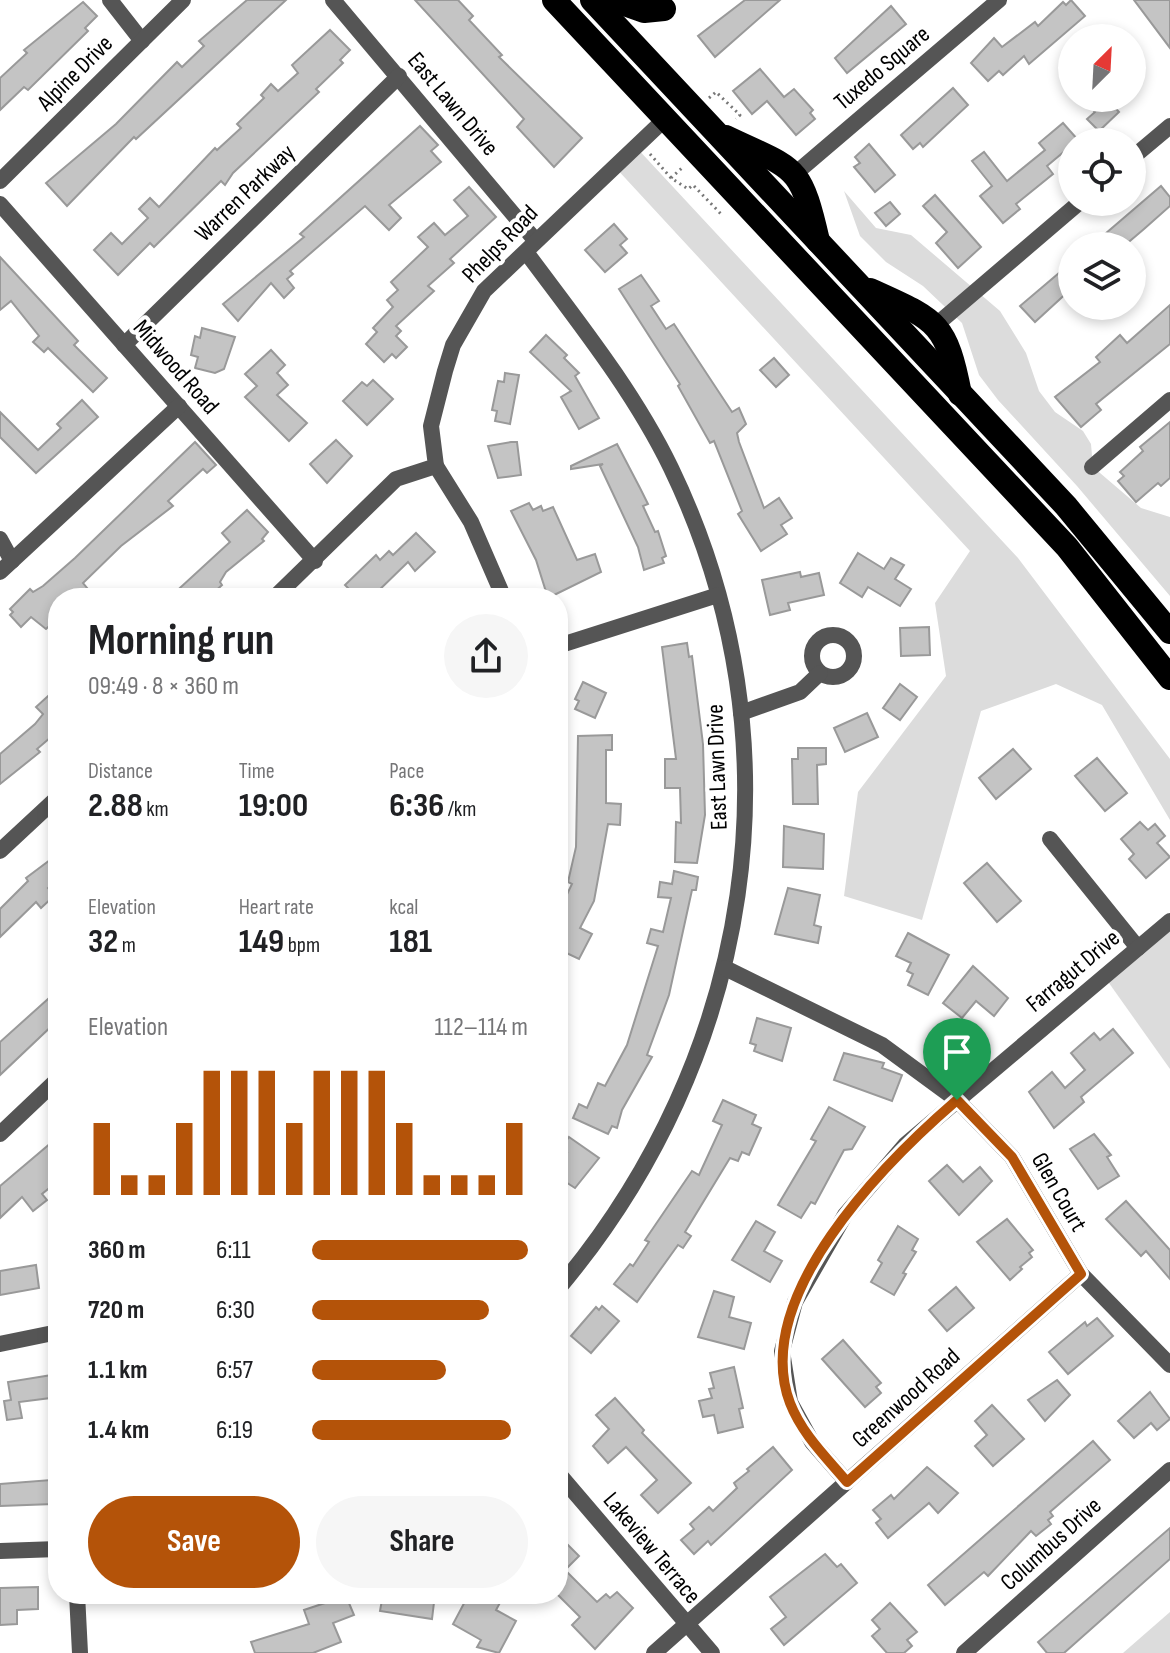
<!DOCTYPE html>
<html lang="en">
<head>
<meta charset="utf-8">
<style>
	body { margin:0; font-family:"Sofia Sans Condensed",sans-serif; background:#f6f6f6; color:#202124; height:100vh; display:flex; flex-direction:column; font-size:30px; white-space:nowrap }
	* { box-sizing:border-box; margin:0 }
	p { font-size:26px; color:#757577 }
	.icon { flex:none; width:44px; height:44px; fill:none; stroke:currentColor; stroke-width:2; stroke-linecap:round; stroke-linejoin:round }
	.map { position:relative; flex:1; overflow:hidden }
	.details { position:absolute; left:48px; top:588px; width:520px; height:1016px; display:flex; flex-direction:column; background:#fff; border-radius:32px; box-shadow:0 4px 12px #0003 }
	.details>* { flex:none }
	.needle { width:52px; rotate:24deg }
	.buttons { position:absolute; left:1058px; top:24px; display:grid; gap:16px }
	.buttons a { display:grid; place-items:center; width:88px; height:88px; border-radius:50%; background:#fff; box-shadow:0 4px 12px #0003; font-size:40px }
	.pin { position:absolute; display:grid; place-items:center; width:68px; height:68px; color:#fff; margin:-82px -34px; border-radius:50% 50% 50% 0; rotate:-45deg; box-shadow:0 0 8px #0007 }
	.pin .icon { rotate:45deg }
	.round { display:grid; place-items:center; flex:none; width:84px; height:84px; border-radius:42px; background:#f6f6f6 }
	.summary { display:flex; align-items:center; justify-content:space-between; height:136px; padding:0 40px }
	h1 { font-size:44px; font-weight:700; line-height:60px }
	.metrics { display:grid; grid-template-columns:repeat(3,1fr); gap:12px; height:136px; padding:8px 40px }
	.metrics div { display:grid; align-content:center }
	.metrics b { font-size:34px; font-weight:700 }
	.metrics small { font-size:22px; font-weight:400 }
	.metrics p { font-size:22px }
	.chart { height:224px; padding:16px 40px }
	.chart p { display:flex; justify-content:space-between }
	.chart svg { width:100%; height:144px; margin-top:8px; stroke:#b45309; stroke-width:6 }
	.button { display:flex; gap:16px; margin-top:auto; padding:16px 40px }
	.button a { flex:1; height:92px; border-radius:48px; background:#b45309; color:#fff; font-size:32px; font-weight:700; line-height:92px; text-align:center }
	.button a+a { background:#f6f6f6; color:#202124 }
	ul { padding:0 40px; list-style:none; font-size:26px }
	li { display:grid; grid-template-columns:128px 96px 1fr; align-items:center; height:60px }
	li i { height:20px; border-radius:10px; background:#b45309 }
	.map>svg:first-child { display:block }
</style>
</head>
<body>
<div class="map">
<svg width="1170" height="1653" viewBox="0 0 1170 1653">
	<rect width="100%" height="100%" fill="#fff"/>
	<!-- green -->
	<g fill="#dcdcdc">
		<polygon points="635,146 1018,558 1170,759 1170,820 1102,705 1056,684 981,711 922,920 844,896 858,792 946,676 935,603 970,551 614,166"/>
		<polygon points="844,191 876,228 911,235 1000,311 1026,353 1039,391 1055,412 1083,431 1091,444 1093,467 1141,508 1170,517 1170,596 1077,486 998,400 979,375 962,323 923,286 886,262 860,236"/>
		<polygon points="1170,921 1170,1069 1104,976"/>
		<polygon points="1170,1612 1170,1653 1123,1653"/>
	</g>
	<!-- building -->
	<g fill="#c4c4c4" stroke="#999" stroke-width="2">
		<polygon points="247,0 286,0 136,139 134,137 67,206 46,183 116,124 177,62 182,67 204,46 199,41"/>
		<polygon points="415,0 458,0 473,16 469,20 502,55 499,57 582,138 554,167 517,127 524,119"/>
		<polygon points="745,0 780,0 715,57 698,36"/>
		<polygon points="1071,0 1085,16 1029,64 1024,56 1003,75 999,71 988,81 971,63 994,38 1002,47 1035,22 1038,26 1063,2 1066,5"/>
		<polygon points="1134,0 1170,0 1170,48"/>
		<polygon points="83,2 97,16 85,28 88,31 28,90 24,87 0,110 0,78 27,53 24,50"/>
		<polygon points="891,6 906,24 847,73 835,58"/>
		<polygon points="330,30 350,50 340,60 343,63 316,89 319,92 233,173 225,185 221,181 154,247 150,243 118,275 94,250 111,233 122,244 148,218 139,209 150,198 159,207 215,148 217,150 241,128 237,124 264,98 261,95 271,84 278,91 298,73 292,65"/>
		<polygon points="760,69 784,97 794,89 813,110 810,113 815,119 796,135 767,101 752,114 733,91"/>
		<polygon points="953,88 968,105 923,147 920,143 913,149 901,135"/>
		<polygon points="1083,98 1106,98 1119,112 1099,131 1087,119 1095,112"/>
		<polygon points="1063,123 1078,140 1047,166 1053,174 1016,204 1020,209 1003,223 980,196 992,186 972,161 984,152 1007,181 1045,150 1039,143"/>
		<polygon points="420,126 438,145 431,151 441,162 389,205 401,218 389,230 365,206 290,271 293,274 287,279 294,288 284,298 271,283 238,321 223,304 304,237 300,234"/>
		<polygon points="869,144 895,175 875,192 854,167 860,163 855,157"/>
		<polygon points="1161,186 1170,197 1170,206 1144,229 1124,246 1091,246"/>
		<polygon points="469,187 496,217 450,259 454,263 428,286 434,291 396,326 401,331 396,336 407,347 396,358 392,354 384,362 366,344 377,332 373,328 393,307 387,300 398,290 391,282 428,247 418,237 434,223 445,235 468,216 454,200"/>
		<polygon points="935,195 981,247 958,268 936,243 947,232 923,206"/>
		<polygon points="890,202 900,214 886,226 875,213"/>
		<polygon points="614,224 627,239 620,245 627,253 605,272 585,250"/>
		<polygon points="0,257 78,341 74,345 107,378 93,392 48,348 44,352 33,342 39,336 11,301 0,310"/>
		<polygon points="1072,262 1072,288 1035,322 1020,306"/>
		<polygon points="641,275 659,301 651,306 666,329 674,324 732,412 739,408 746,424 737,433 739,442 764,508 779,498 792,518 781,525 787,534 761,551 738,514 742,511 714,441 710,443 678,386 680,384 619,289"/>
		<polygon points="1170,305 1170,344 1096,404 1101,410 1081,427 1055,397 1100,362 1096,357 1120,335 1127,343"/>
		<polygon points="202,328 235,337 224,369 215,373 195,368 198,357 191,355 195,336 200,338"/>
		<polygon points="546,335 567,355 564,358 579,373 575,376 599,418 579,429 561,397 571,391 530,352"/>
		<polygon points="271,350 285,365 277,373 288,385 277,395 307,423 289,441 245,397 257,386 245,374"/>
		<polygon points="774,358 789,375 776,387 760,370"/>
		<polygon points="505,373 519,375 510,424 495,421 497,411 492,410 498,381 504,382"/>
		<polygon points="373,380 393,399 367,425 343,401 362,382 367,386"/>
		<polygon points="82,400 98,417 36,473 0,437 0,412 38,450 61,428 57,424"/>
		<polygon points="1170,422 1170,478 1161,486 1158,483 1136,502 1118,481 1124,476 1120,472 1143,451 1140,447"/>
		<polygon points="336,440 352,456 327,483 310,464"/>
		<polygon points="195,442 216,465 207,473 203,469 168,501 173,506 121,546 83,583 87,588 77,598 58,598 58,618 46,629 31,617 21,627 10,615 13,612 10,609 30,589 33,592 43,586 75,558"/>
		<polygon points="511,442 517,442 521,475 498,478 488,446"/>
		<polygon points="617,444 640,488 648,504 643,506 655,532 658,531 666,556 662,558 664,563 644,570 638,547 600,466 603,464 571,469 571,466"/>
		<polygon points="529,503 533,510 541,506 543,511 553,507 577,560 595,554 601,572 548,598 536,560 511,511"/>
		<polygon points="247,510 268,532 262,539 264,541 226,572 220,582 222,585 208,598 169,598 230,542 222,533"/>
		<polygon points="416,533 435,552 415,571 408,562 371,598 358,598 345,585 376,555 380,560 389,551 393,555"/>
		<polygon points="858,553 884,569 891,558 904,565 895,579 911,589 900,606 868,587 862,597 840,583"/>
		<polygon points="800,572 801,577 819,573 824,595 788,603 790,610 770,615 762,580"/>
		<polygon points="929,627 930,655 901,656 900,628"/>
		<polygon points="687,643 689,657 692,656 703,744 705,815 697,863 675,862 676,822 681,823 680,788 665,788 665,759 676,759 662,647"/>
		<polygon points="583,682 606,693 595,718 575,709 579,701 575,699"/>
		<polygon points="900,684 917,697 900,720 883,708"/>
		<polygon points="58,687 58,731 37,749 40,752 0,784 0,754 35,724 43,714 36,707"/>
		<polygon points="867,713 878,737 845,752 834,728"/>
		<polygon points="612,735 612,750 606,750 606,803 621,804 620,825 608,824 594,901 580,928 592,934 579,959 558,949 558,913 572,884 568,882 576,847 578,736"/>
		<polygon points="798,748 826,748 826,764 817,765 818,804 793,804 792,759 798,759"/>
		<polygon points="1013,749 1031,769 996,799 979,778"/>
		<polygon points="1097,758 1127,793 1105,811 1075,776"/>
		<polygon points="1140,822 1148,830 1155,824 1165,836 1157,843 1170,857 1146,878 1129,859 1134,854 1121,839"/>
		<polygon points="784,826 824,834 823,869 783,867"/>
		<polygon points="58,854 58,879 48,888 55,895 41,908 36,902 0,937 0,909 28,881 26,878"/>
		<polygon points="987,863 1021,901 997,922 964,883"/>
		<polygon points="674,871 698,877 696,890 692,890 669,995 647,1055 652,1057 622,1110 617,1128 612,1126 608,1134 573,1118 579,1104 587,1108 598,1083 605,1086 627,1045 658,946 647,943 651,929 663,932 671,898 658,897 660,882 672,884"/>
		<polygon points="788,888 820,895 814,925 821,927 818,943 775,934"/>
		<polygon points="908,933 949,955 928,995 908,985 913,974 907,971 911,963 896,956"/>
		<polygon points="973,966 1008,998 994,1016 976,1001 962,1018 943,1003"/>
		<polygon points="58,990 58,1020 0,1075 0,1042"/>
		<polygon points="757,1018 791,1028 782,1061 754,1051 756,1045 750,1043"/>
		<polygon points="1113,1029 1133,1053 1081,1097 1084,1102 1054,1128 1029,1092 1052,1072 1065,1088 1085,1070 1071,1053 1094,1033 1100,1040"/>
		<polygon points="844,1053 884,1063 882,1068 902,1075 892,1101 834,1080"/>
		<polygon points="723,1100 756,1115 752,1124 761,1128 749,1155 742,1152 738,1161 730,1158 685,1232 691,1236 683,1248 678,1245 637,1302 614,1284 630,1264 633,1266 649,1242 645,1240 692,1171 699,1175 722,1125 713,1121"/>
		<polygon points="829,1107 865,1127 852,1149 844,1150 815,1204 811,1202 801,1218 778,1205 816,1141 811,1139"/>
		<polygon points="1094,1134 1111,1155 1107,1157 1119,1176 1098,1189 1070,1149"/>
		<polygon points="58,1137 58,1181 42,1194 47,1200 33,1211 22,1197 0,1218 0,1186"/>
		<polygon points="569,1137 599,1158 575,1188 558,1177 558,1165 567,1153 561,1148"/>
		<polygon points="947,1165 963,1182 980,1167 992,1181 959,1215 929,1181"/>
		<polygon points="1126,1201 1170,1250 1170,1279 1146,1251 1141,1256 1106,1219"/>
		<polygon points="1007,1219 1033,1250 1029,1253 1032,1257 1020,1267 1022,1269 1010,1280 977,1242"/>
		<polygon points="756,1221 775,1232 764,1251 782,1261 770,1282 732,1260"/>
		<polygon points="898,1226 918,1239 912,1250 916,1252 903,1273 906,1274 894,1295 871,1282 882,1263 878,1260"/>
		<polygon points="36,1265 39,1288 0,1295 0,1271"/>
		<polygon points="956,1287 974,1308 947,1331 929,1310"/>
		<polygon points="714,1291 734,1297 729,1317 751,1323 744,1349 698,1337"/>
		<polygon points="602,1306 619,1321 591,1353 571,1336 596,1307 599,1310"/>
		<polygon points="1097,1318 1113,1336 1068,1374 1049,1352 1085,1322 1087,1326"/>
		<polygon points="843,1340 881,1383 876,1387 881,1393 865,1407 822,1359"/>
		<polygon points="734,1367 743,1408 739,1409 743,1427 718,1433 714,1415 703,1417 699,1401 712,1398 709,1389 714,1388 710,1373"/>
		<polygon points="58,1374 58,1397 19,1402 22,1418 7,1420 4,1401 11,1400 8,1382"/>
		<polygon points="1057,1380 1070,1395 1045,1421 1028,1400"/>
		<polygon points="1150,1392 1170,1419 1157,1430 1151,1423 1134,1438 1118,1421"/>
		<polygon points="615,1398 644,1430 642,1433 691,1483 658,1513 641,1495 657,1480 626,1447 608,1463 593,1446 609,1429 596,1415"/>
		<polygon points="992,1405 1024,1439 993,1466 975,1446 987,1435 975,1421"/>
		<polygon points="1093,1441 1110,1460 1050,1512 1053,1516 1048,1520 1051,1524 1036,1536 1031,1531 988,1576 984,1572 945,1605 928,1585"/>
		<polygon points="773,1447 792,1470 711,1545 708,1541 694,1554 681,1540 694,1529 690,1524 709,1507 713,1511 737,1488 734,1483 749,1471 747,1469"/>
		<polygon points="927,1467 958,1493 938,1513 929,1503 888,1538 876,1523 881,1519 873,1510 891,1495 894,1499"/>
		<polygon points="51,1480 53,1504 0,1506 0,1484"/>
		<polygon points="1170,1528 1170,1559 1064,1653 1047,1653 1038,1642"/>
		<polygon points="558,1535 579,1556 565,1570 597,1602 606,1594 610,1598 617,1592 633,1608 595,1649 572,1625 580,1617 558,1595"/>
		<polygon points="825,1554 837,1567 841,1564 857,1583 784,1645 771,1629 786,1617 770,1597"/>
		<polygon points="38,1587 38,1609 17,1610 17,1624 0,1625 0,1588"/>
		<polygon points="383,1594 435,1594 432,1619 380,1611"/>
		<polygon points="469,1594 482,1602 487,1594 502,1599 496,1610 516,1621 499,1653 477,1647 481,1640 453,1624"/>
		<polygon points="346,1596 354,1615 333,1623 341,1642 313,1653 255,1653 251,1642 309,1624 304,1610"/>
		<polygon points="890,1603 917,1632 907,1640 912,1646 904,1653 887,1653 872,1636 880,1629 872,1620"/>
	</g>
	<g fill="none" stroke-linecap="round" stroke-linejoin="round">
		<!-- path -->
		<g stroke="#777" stroke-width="3" stroke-dasharray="2 4" stroke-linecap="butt">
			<polyline points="709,98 716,92 740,115 736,119"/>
			<polyline points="650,154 671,178 688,189 693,185 721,214"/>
			<polyline points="671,178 683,167"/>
		</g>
		<!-- street -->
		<g stroke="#555" stroke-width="16">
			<polyline points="110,0 142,41"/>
			<polyline points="333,0 535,240"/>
			<polyline points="1132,158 1170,126"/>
			<polyline points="796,173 999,0"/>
			<polyline points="0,181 183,0"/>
			<polyline points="0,204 315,561"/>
			<path d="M526,252C578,322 633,390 671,468C804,744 753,1058 558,1289"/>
			<polyline points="936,325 1080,202"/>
			<polyline points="124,345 399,76"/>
			<polyline points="436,466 471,522 504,598"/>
			<polyline points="1092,467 1170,400"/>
			<polyline points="0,539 12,561"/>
			<polyline points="0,572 179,406"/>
			<polyline points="274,598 396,479 436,466 431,426 445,371 453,345 484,291 665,119"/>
			<circle cx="833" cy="656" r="21"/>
			<polyline points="558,646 718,595"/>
			<polyline points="741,713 800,692 820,673"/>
			<polyline points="1050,839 1138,948"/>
			<polyline points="0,851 58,797"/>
			<polyline points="725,968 882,1045 957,1100 1012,1157 1081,1274 1170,1365"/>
			<polyline points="0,1134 58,1079"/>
			<polyline points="0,1344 58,1332"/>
			<polyline points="558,1473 712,1653"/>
			<polyline points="847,1482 812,1442 790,1402 782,1351 795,1302 845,1215 906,1144 1170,921"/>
			<polyline points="0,1551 58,1549"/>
			<polyline points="77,1594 80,1653"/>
			<polyline points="654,1653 1081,1274"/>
			<polyline points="964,1653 1170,1470"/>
		</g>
		<!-- highway -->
		<g stroke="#000" stroke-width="24">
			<polyline points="554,0 1067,547 1170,678"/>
			<polyline points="592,0 1066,506 1170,632"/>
			<polyline points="613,0 644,11 664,9"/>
			<path d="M726,137C795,170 800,162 818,241"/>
			<path d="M870,290C936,320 946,321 960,394"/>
		</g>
	</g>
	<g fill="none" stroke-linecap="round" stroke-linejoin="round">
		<defs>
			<path id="route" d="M957,1100L1012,1157L1081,1274L847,1482C826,1457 802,1434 790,1403C750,1297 884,1163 957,1100Z"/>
		</defs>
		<!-- route casing -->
		<use href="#route" stroke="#fff" stroke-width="16"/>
		<!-- route -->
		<use href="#route" stroke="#b45309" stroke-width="10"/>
	</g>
	<g text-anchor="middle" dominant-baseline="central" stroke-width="8" stroke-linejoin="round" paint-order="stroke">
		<!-- street labels -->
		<g font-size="24" fill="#000" stroke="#fff">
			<text transform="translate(882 68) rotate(-40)">Tuxedo Square</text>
			<text transform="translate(75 73) rotate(-45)">Alpine Drive</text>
			<text transform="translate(453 104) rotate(50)">East Lawn Drive</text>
			<text transform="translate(245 193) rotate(-44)">Warren Parkway</text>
			<text transform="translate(500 244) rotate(-46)">Phelps Road</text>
			<text transform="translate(176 367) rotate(49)">Midwood Road</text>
			<text transform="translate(717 767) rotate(-92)">East Lawn Drive</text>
			<text transform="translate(1073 971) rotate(-40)">Farragut Drive</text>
			<text transform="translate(1059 1192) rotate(60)">Glen Court</text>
			<text transform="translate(906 1398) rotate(-42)">Greenwood Road</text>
			<text transform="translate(1051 1544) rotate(-42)">Columbus Drive</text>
			<text transform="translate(652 1548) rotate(50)">Lakeview Terrace</text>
		</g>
	</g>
</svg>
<div class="buttons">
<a><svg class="needle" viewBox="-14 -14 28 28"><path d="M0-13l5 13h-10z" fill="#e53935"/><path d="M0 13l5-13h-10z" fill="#757577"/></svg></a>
<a><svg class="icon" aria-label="locate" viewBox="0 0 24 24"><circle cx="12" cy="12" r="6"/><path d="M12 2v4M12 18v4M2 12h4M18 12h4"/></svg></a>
<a><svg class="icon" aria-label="layers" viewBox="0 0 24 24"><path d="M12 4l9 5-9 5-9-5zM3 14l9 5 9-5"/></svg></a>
</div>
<div class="pin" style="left:957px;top:1100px;background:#1e9e55"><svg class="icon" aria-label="arrive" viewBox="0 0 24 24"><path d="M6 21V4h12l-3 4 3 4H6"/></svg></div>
<section class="details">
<div class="summary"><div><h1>Morning run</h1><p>09:49 · 8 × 360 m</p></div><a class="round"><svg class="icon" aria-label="share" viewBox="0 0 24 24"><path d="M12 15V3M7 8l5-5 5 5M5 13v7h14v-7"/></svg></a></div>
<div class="metrics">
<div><p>Distance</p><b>2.88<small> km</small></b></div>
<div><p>Time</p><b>19:00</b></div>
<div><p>Pace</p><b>6:36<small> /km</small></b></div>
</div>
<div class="metrics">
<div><p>Elevation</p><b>32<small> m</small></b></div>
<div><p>Heart rate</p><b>149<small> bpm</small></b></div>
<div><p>kcal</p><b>181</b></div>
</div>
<div class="chart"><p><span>Elevation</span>112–114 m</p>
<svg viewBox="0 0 160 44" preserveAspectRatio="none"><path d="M5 44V22M15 44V38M25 44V38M35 44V22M45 44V6M55 44V6M65 44V6M75 44V22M85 44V6M95 44V6M105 44V6M115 44V22M125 44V38M135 44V38M145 44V38M155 44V22"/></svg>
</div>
<ul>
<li><b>360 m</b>6:11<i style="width:100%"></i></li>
<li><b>720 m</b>6:30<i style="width:82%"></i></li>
<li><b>1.1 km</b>6:57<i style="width:62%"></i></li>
<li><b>1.4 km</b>6:19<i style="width:92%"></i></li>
</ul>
<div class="button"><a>Save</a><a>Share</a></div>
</section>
</div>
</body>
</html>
